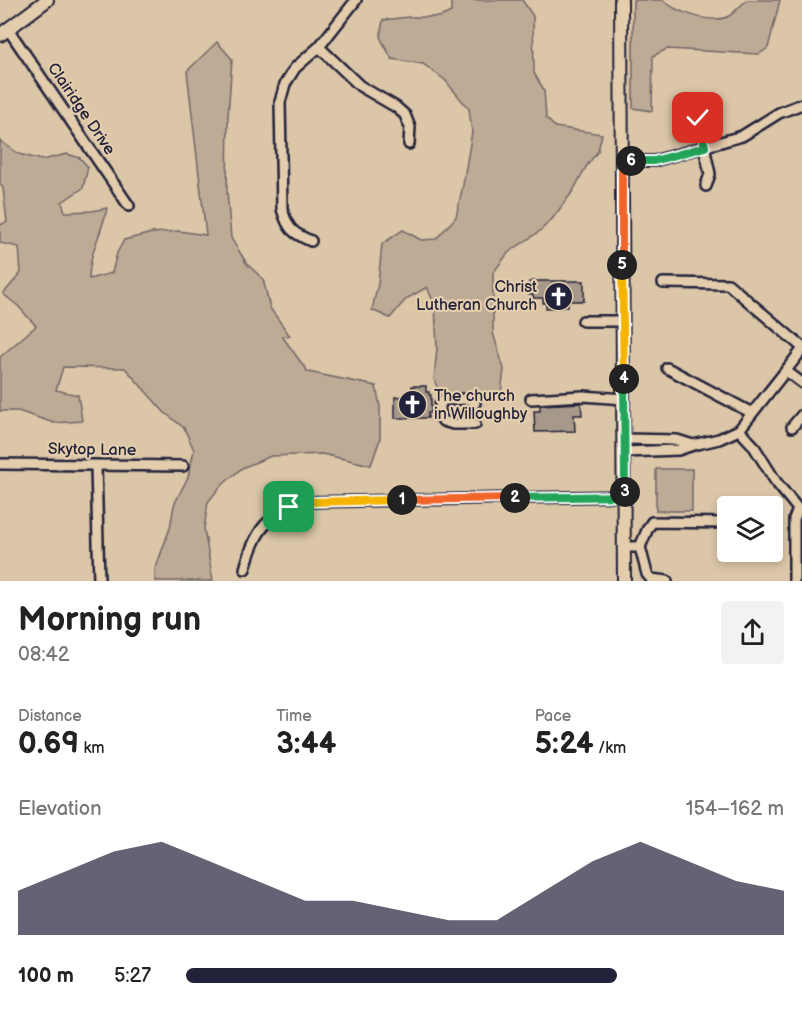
<!DOCTYPE html>
<html lang="en">
<head>
<meta charset="utf-8">
<style>
	body { margin:0; font-family:"Balsamiq Sans",sans-serif; background:#f2f2f2; color:#222; height:100vh; display:flex; flex-direction:column; font-size:22px; white-space:nowrap }
	* { box-sizing:border-box; margin:0 }
	p { font-size:20px; color:#767676 }
	.icon { flex:none; width:33px; height:33px; fill:none; stroke:currentColor; stroke-width:2; stroke-linecap:round; stroke-linejoin:round }
	.map { position:relative; height:581px; overflow:hidden }
	.side { display:flex; flex-direction:column; background:#fff; flex:1 }
	.side>* { flex:none }
	.buttons { position:absolute; left:717px; top:496px; display:grid; gap:12px }
	.buttons a { display:grid; place-items:center; width:66px; height:66px; border-radius:6px; background:#fff; box-shadow:0 3px 9px #0003; font-size:30px }
	.pin { position:absolute; display:grid; place-items:center; width:51px; height:51px; color:#fff; margin:-26px; border-radius:12px; box-shadow:0 3px 9px #0006 }
	.km { position:absolute; width:30px; height:30px; margin:-15px; border-radius:50%; background:#222; color:#fff; font-size:16px; line-height:30px; text-align:center }
	.round { display:grid; place-items:center; flex:none; width:63px; height:63px; border-radius:6px; background:#f2f2f2 }
	.head { display:flex; align-items:center; justify-content:space-between; height:102px; padding:0 18px }
	h1 { font-size:33px; font-weight:600; line-height:45px }
	.stats { display:grid; grid-template-columns:repeat(3,1fr); gap:9px; height:102px; padding:6px 18px }
	.stats div { display:grid; align-content:center }
	.stats b { font-size:30px; font-weight:600 }
	.stats small { font-size:16px; font-weight:400 }
	.stats p { font-size:16px }
	.chart { height:168px; padding:12px 18px }
	.chart p { display:flex; justify-content:space-between }
	.chart svg { width:100%; height:108px; margin-top:6px; fill:#22223b; opacity:.7 }
	ul { padding:0 18px; list-style:none; font-size:20px }
	li { display:grid; grid-template-columns:96px 72px 1fr; align-items:center; height:45px }
	li i { height:15px; border-radius:8px; background:#22223b }
	.map>svg:first-child { display:block }
</style>
</head>
<body>
<div class="map">
<svg width="802" height="581" viewBox="0 0 802 581">
	<rect width="100%" height="100%" fill="#dbc6a7"/>
	<filter id="ink" filterUnits="userSpaceOnUse"><feTurbulence type="fractalNoise" baseFrequency=".0167" numOctaves="2"/><feDisplacementMap in="SourceGraphic" scale="12" xChannelSelector="R" yChannelSelector="G"/><feConvolveMatrix kernelMatrix="1 2 1 2 8 2 1 2 1" color-interpolation-filters="sRGB"/></filter>
	<g filter="url(#ink)">
		<!-- green -->
		<g fill="#bdab96" stroke="#706668" stroke-width="1.5">
			<polygon points="451,0 522,0 533,16 534,73 544,90 546,118 555,127 602,134 598,151 586,167 573,191 553,218 540,231 508,253 493,273 493,333 504,369 501,394 452,393 442,401 434,379 437,348 435,306 427,287 406,299 390,318 372,310 378,284 382,244 403,230 421,240 436,239 456,217 463,185 472,132 469,109 445,80 423,64 392,59 380,37 383,20 409,17 440,17 451,12"/>
			<path d="M633,0H663C675,12 713,25 729,16C735,12 741,5 747,0H780L768,48L759,54L667,49L653,56L652,111L633,108Z"/>
			<path d="M217,42L232,59L228,116L227,191L231,238L247,264L263,279L270,308L290,336H282L308,372L376,386L380,407V439L371,465L322,454L271,456L242,468L220,487L208,502L204,529L213,581H155V570L170,528L174,505L188,477L194,450L184,428L164,412L125,368L63,367L56,390L78,395L82,421L54,423L18,411H0V357L36,326L18,306L3,294L21,273L19,247L0,243V225L7,222L3,188L0,184V141L19,154L42,160L67,154L80,158L88,167L83,188L62,202L65,212L92,211L107,208C102,234 89,252 89,279L112,273L117,253L124,240L152,233L179,231L206,235L187,71Z"/>
			<rect x="656" y="469" width="36" height="42"/>
		</g>
		<!-- building -->
		<g fill="#a79989" stroke="#22223b" stroke-width="1.5">
			<polygon points="533,281 584,281 584,301 568,301 568,307 546,308 546,303 543,303 543,298 533,298 533,294 529,294 529,282"/>
			<polygon points="412,386 426,386 426,392 429,392 429,395 431,395 431,413 428,413 428,418 395,418 395,397 412,396"/>
			<polygon points="581,403 582,415 574,415 575,431 535,432 534,411 540,411 540,405"/>
		</g>
		<g fill="none" stroke-linecap="round" stroke-linejoin="round">
			<defs>
				<g id="minor">
					<polyline points="8,29 129,206"/>
					<polyline points="319,47 360,86 396,107 405,115 410,127 409,144"/>
					<polyline points="703,103 698,118 710,174 706,186"/>
					<polyline points="622,161 654,161 742,136 779,113 802,104"/>
					<path d="M311,241C292,233 288,229 282,209L280,102L285,84L295,68L319,47L356,0"/>
					<polyline points="663,283 728,284 802,347"/>
					<polyline points="583,321 623,321"/>
					<polyline points="667,368 752,413"/>
					<polyline points="786,371 802,383"/>
					<polyline points="531,399 583,396 624,399"/>
					<polyline points="475,403 470,399 444,400 440,404 440,415 443,421 453,424 475,424"/>
					<polyline points="792,427 802,415"/>
					<polyline points="739,430 753,445 776,482 798,509 794,519 794,581"/>
					<polyline points="624,439 677,440 693,445"/>
					<polyline points="624,452 678,450 693,445 719,439 739,430 802,350"/>
					<polyline points="0,464 183,466"/>
					<polyline points="96,466 99,581"/>
					<polyline points="624,547 640,547 648,528 652,522 728,523"/>
					<polyline points="640,547 647,574 651,579 667,581"/>
					<path d="M245,569C255,530 267,514 306,502L625,496"/>
				</g>
				<g id="major">
					<polyline points="621,0 624,581"/>
					<polyline points="0,35 47,0"/>
				</g>
			</defs>
			<!-- minor casing -->
			<use href="#minor" stroke="#22223b" stroke-width="14"/>
			<!-- major casing -->
			<use href="#major" stroke="#22223b" stroke-width="16"/>
			<!-- minor -->
			<use href="#minor" stroke="#e3cdac" stroke-width="9"/>
			<!-- major -->
			<use href="#major" stroke="#e3cdac" stroke-width="12"/>
		</g>
	</g>
	<g fill="none" stroke-linecap="round" stroke-linejoin="round" filter="url(#ink)">
		<defs>
			<polyline id="split-1" points="289,507 306,502 402,500"/>
			<polyline id="split-2" points="402,500 515,498"/>
			<polyline id="split-3" points="515,498 625,496 625,492"/>
			<polyline id="split-4" points="624,379 625,492"/>
			<polyline id="split-5" points="622,265 624,379"/>
			<polyline id="split-6" points="622,265 622,161 631,161"/>
			<polyline id="split-7" points="631,161 654,161 705,147 698,118"/>
		</defs>
		<!-- split-1 casing -->
		<use href="#split-1" stroke="#fff" stroke-width="12"/>
		<!-- split-2 casing -->
		<use href="#split-2" stroke="#fff" stroke-width="12"/>
		<!-- split-3 casing -->
		<use href="#split-3" stroke="#fff" stroke-width="12"/>
		<!-- split-4 casing -->
		<use href="#split-4" stroke="#fff" stroke-width="12"/>
		<!-- split-5 casing -->
		<use href="#split-5" stroke="#fff" stroke-width="12"/>
		<!-- split-6 casing -->
		<use href="#split-6" stroke="#fff" stroke-width="12"/>
		<!-- split-7 casing -->
		<use href="#split-7" stroke="#fff" stroke-width="12"/>
		<!-- split-1 -->
		<use href="#split-1" stroke="#f5b400" stroke-width="8"/>
		<!-- split-2 -->
		<use href="#split-2" stroke="#f0652b" stroke-width="8"/>
		<!-- split-3 -->
		<use href="#split-3" stroke="#22a559" stroke-width="8"/>
		<!-- split-4 -->
		<use href="#split-4" stroke="#22a559" stroke-width="8"/>
		<!-- split-5 -->
		<use href="#split-5" stroke="#f5b400" stroke-width="8"/>
		<!-- split-6 -->
		<use href="#split-6" stroke="#f0652b" stroke-width="8"/>
		<!-- split-7 -->
		<use href="#split-7" stroke="#22a559" stroke-width="8"/>
	</g>
	<!-- icons -->
	<defs>
		<symbol id="church-disc" viewBox="-11 -11 22 22"><circle r="9.5" fill="#22223b" stroke="#e3cdac"/><path d="M-1.2-6h2.4v3.5h3.3v2.4h-3.3V6h-2.4V-.1h-3.3v-2.4h3.3Z" fill="#fff"/></symbol>
	</defs>
	<g fill-rule="evenodd">
		<use href="#church-disc" x="542" y="280" width="33" height="33"/>
		<use href="#church-disc" x="396" y="388" width="33" height="33"/>
	</g>
	<g text-anchor="middle" dominant-baseline="central" stroke-width="4.5" stroke-linejoin="round" paint-order="stroke">
		<!-- street labels -->
		<g font-size="16" fill="#22223b" stroke="#e3cdac">
			<text transform="translate(81 109) rotate(56)">Clairidge Drive</text>
			<text transform="translate(92 450) rotate(1)">Skytop Lane</text>
		</g>
		<!-- poi labels -->
		<g font-size="16" fill="#22223b" stroke="#e3cdac" text-anchor="end">
			<text x="537" y="287">Christ<tspan x="537" dy="18">Lutheran Church</tspan></text>
			<text x="434" y="396" text-anchor="start">The church<tspan x="434" dy="18">in Willoughby</tspan></text>
		</g>
	</g>
</svg>
<div class="buttons">
<a><svg class="icon" aria-label="layers" viewBox="0 0 24 24"><path d="M12 4l9 5-9 5-9-5zM3 14l9 5 9-5"/></svg></a>
</div>
<div class="pin" style="left:289px;top:507px;background:#1e9e55"><svg class="icon" aria-label="arrive" viewBox="0 0 24 24"><path d="M6 21V4h12l-3 4 3 4H6"/></svg></div>
<div class="pin" style="left:698px;top:118px;background:#d93025"><svg class="icon" aria-label="check" viewBox="0 0 24 24"><path d="M5 12l5 5 9-10"/></svg></div>
<b class="km" style="left:402px;top:500px">1</b>
<b class="km" style="left:515px;top:498px">2</b>
<b class="km" style="left:625px;top:492px">3</b>
<b class="km" style="left:624px;top:379px">4</b>
<b class="km" style="left:622px;top:265px">5</b>
<b class="km" style="left:631px;top:161px">6</b>
</div>
<section class="side">
<div class="head"><div><h1>Morning run</h1><p>08:42</p></div><a class="round"><svg class="icon" aria-label="share" viewBox="0 0 24 24"><path d="M12 15V3M7 8l5-5 5 5M5 13v7h14v-7"/></svg></a></div>
<div class="stats">
<div><p>Distance</p><b>0.69<small> km</small></b></div>
<div><p>Time</p><b>3:44</b></div>
<div><p>Pace</p><b>5:24<small> /km</small></b></div>
</div>
<div class="chart"><p><span>Elevation</span>154–162 m</p>
<svg viewBox="0 0 160 44" preserveAspectRatio="none"><path d="M0 44V26L10 18L20 10L30 6L40 14L50 22L60 30L70 30L80 34L90 38L100 38L110 26L120 14L130 6L140 14L150 22L160 26V44z"/></svg>
</div>
<ul>
<li><b>100 m</b>5:27<i style="width:72%"></i></li>
</ul>
</section>
</body>
</html>
